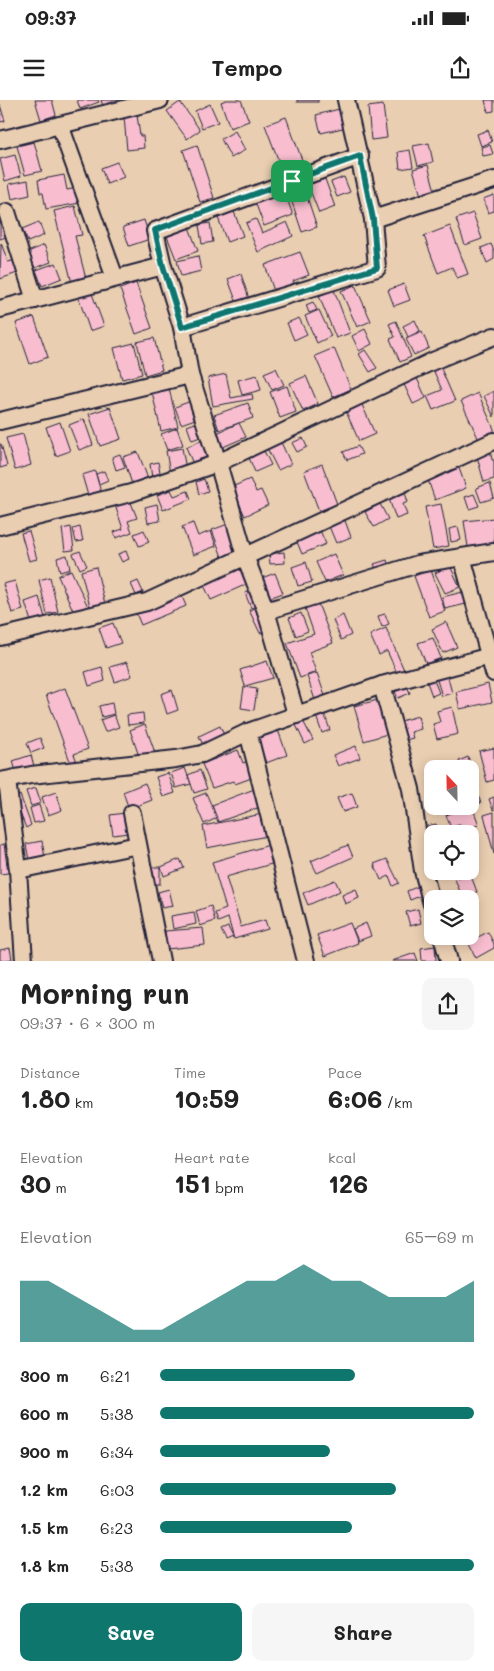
<!DOCTYPE html>
<html lang="en">
<head>
<meta charset="utf-8">
<style>
	body { margin:0; font-family:Mali,sans-serif; background:#f6f6f6; color:#222; height:100vh; display:flex; flex-direction:column; font-size:19px; white-space:nowrap }
	* { box-sizing:border-box; margin:0 }
	p { font-size:16px; color:#767676 }
	.icon { flex:none; width:28px; height:28px; fill:none; stroke:currentColor; stroke-width:2; stroke-linecap:round; stroke-linejoin:round }
	.map { position:relative; height:861px; overflow:hidden }
	.details { display:flex; flex-direction:column; background:#fff; flex:1 }
	.details>* { flex:none }
	.needle { width:32px; rotate:338deg }
	.fabs { position:absolute; left:424px; top:660px; display:grid; gap:10px }
	.fabs a { display:grid; place-items:center; width:55px; height:55px; border-radius:10px; background:#fff; box-shadow:0 2px 12px #0003; font-size:25px }
	.pin { position:absolute; display:grid; place-items:center; width:42px; height:42px; color:#fff; margin:-21px; border-radius:10px; box-shadow:0 2px 8px #0006 }
	.round { display:grid; place-items:center; flex:none; width:52px; height:52px; border-radius:10px; background:#f6f6f6 }
	.overview { display:flex; align-items:center; justify-content:space-between; height:85px; padding:0 20px }
	h1 { font-size:28px; font-weight:800; line-height:38px }
	.stats { display:grid; grid-template-columns:repeat(3,1fr); gap:8px; height:85px; padding:5px 20px }
	.stats div { display:grid; align-content:center }
	.stats b { font-size:25px; font-weight:800 }
	.stats small { font-size:14px; font-weight:400 }
	.stats p { font-size:14px }
	.chart { height:140px; padding:10px 20px }
	.chart p { display:flex; justify-content:space-between }
	.chart svg { width:100%; height:90px; margin-top:5px; fill:#0f766e; opacity:.7 }
	.cta { display:flex; gap:10px; margin-top:auto; padding:10px 20px }
	.cta a { flex:1; height:58px; border-radius:10px; background:#0f766e; color:#fff; font-size:20px; font-weight:800; line-height:58px; text-align:center }
	.cta a+a { background:#f6f6f6; color:#222 }
	ul { padding:0 20px; list-style:none; font-size:16px }
	li { display:grid; grid-template-columns:80px 60px 1fr; align-items:center; height:38px }
	li i { height:12px; border-radius:6px; background:#0f766e }
	.status { display:flex; justify-content:space-between; align-items:center; height:35px; padding:0 25px; background:#fff; direction:ltr }
	.status svg { height:14px; fill:currentColor }
	header { display:flex; justify-content:space-between; align-items:center; height:65px; padding:0 20px; background:#fff; font-size:22px; font-weight:800 }
	.map>svg:first-child { display:block }
</style>
</head>
<body>
<div class="status"><b>09:37</b><svg viewBox="0 0 49 12"><path d="M0 12V9h3v3zM5 12V6h3v6zM10 12V3h3v9zM15 12V0h3v12zM26 1h20v11H26zM47 4h2v5h-2z"/></svg></div>
<header><svg class="icon" aria-label="menu" viewBox="0 0 24 24"><path d="M4 6h16M4 12h16M4 18h16"/></svg>Tempo<svg class="icon" aria-label="share" viewBox="0 0 24 24"><path d="M12 15V3M7 8l5-5 5 5M5 13v7h14v-7"/></svg></header>
<div class="map">
<svg width="494" height="861" viewBox="0 0 494 861">
	<rect width="100%" height="100%" fill="#eaceb1"/>
	<filter id="ink" filterUnits="userSpaceOnUse"><feTurbulence type="fractalNoise" baseFrequency=".02" numOctaves="2"/><feDisplacementMap in="SourceGraphic" scale="10" xChannelSelector="R" yChannelSelector="G"/><feConvolveMatrix kernelMatrix="1 2 1 2 8 2 1 2 1" color-interpolation-filters="sRGB"/></filter>
	<g filter="url(#ink)">
		<!-- building -->
		<g fill="#f8becf" stroke="#22223b">
			<polygon points="35,0 52,0 56,15 41,20"/>
			<polygon points="77,0 98,0 99,2 80,9"/>
			<polygon points="101,0 118,0 119,2 103,6"/>
			<polygon points="226,0 241,0 249,21 230,28 221,2"/>
			<rect x="297" y="0" width="21" height="2"/>
			<polygon points="485,0 494,0 494,11 488,12"/>
			<polygon points="180,2 200,30 187,39 167,11"/>
			<polygon points="210,4 218,22 202,28 195,11"/>
			<polygon points="0,5 5,21 0,22"/>
			<polygon points="383,5 387,38 371,40 368,7"/>
			<polygon points="343,8 347,27 321,33 316,15"/>
			<polygon points="137,15 140,36 143,36 144,48 127,50 124,17"/>
			<polygon points="286,17 305,68 284,75 265,25"/>
			<polygon points="488,30 492,42 481,46 477,34"/>
			<polygon points="235,31 245,50 231,58 221,39"/>
			<polygon points="34,42 42,71 25,75 17,46"/>
			<polygon points="429,43 433,62 418,66 413,46"/>
			<polygon points="197,45 214,98 200,102 183,50"/>
			<polygon points="490,45 493,54 483,56 481,47"/>
			<polygon points="410,50 413,67 400,69 398,52"/>
			<polygon points="15,55 21,76 5,81 0,59"/>
			<polygon points="117,62 124,77 107,84 101,68"/>
			<polygon points="428,65 436,95 422,99 413,69"/>
			<polygon points="64,75 67,90 77,88 80,103 46,109 43,93 40,93 38,80"/>
			<polygon points="344,77 350,92 337,97 331,82"/>
			<polygon points="325,79 335,107 319,113 308,85"/>
			<polygon points="28,80 30,95 12,99 9,84"/>
			<polygon points="283,88 293,115 264,126 254,99"/>
			<polygon points="304,88 317,127 302,132 289,93"/>
			<polygon points="494,95 494,111 488,113 483,99"/>
			<polygon points="75,106 82,135 75,136 86,179 72,183 54,111"/>
			<polygon points="233,109 243,136 227,142 217,115"/>
			<polygon points="0,112 9,136 0,139"/>
			<polygon points="473,113 482,139 465,145 456,119"/>
			<polygon points="256,119 262,133 287,122 293,136 258,152 246,123"/>
			<polygon points="144,120 150,139 129,146 123,127"/>
			<polygon points="39,122 44,135 28,142 22,129"/>
			<polygon points="187,122 198,151 176,159 165,131"/>
			<polygon points="210,123 213,142 202,144 199,125"/>
			<polygon points="450,126 468,174 457,178 452,167 438,173 424,136"/>
			<polygon points="1,143 8,162 16,160 20,172 0,179"/>
			<polygon points="491,144 494,151 494,159 487,163 481,148"/>
			<polygon points="44,145 51,162 35,168 28,152"/>
			<polygon points="300,152 309,175 293,181 294,183 274,191 265,165"/>
			<polygon points="198,156 201,171 181,176 177,161"/>
			<polygon points="56,163 62,178 42,186 36,170"/>
			<polygon points="241,174 250,202 238,206 228,179"/>
			<polygon points="136,183 152,228 136,234 120,189"/>
			<polygon points="404,184 410,200 394,206 388,190"/>
			<polygon points="355,185 371,221 357,227 341,191"/>
			<polygon points="334,190 350,233 336,238 319,196"/>
			<polygon points="91,191 104,226 90,231 78,196"/>
			<polygon points="313,202 317,210 309,213 306,205"/>
			<polygon points="319,210 331,236 317,243 305,216"/>
			<polygon points="34,217 48,257 30,264 16,223"/>
			<polygon points="299,218 307,234 294,240 287,223"/>
			<polygon points="415,220 420,231 408,237 403,226"/>
			<polygon points="396,221 411,257 400,262 390,239 395,237 389,224"/>
			<polygon points="365,229 372,244 359,251 352,236"/>
			<polygon points="422,232 429,248 414,255 406,239"/>
			<polygon points="154,238 162,270 145,275 137,242"/>
			<polygon points="134,243 142,274 122,279 114,248"/>
			<polygon points="334,248 351,289 333,297 315,256"/>
			<polygon points="365,250 377,268 370,272 359,254"/>
			<polygon points="439,264 455,301 433,310 427,296 442,290 432,267"/>
			<polygon points="276,268 284,285 272,290 264,273"/>
			<polygon points="226,274 231,298 252,294 253,299 213,306 208,278"/>
			<polygon points="415,274 426,298 413,304 402,280"/>
			<polygon points="257,275 261,290 242,295 238,280"/>
			<polygon points="306,276 318,304 303,311 290,283"/>
			<polygon points="287,286 296,312 280,318 270,292"/>
			<polygon points="169,288 178,327 161,331 152,292"/>
			<polygon points="494,291 494,317 484,296"/>
			<polygon points="478,293 494,329 494,333 479,340 461,301"/>
			<polygon points="359,298 375,334 359,341 343,305"/>
			<polygon points="191,301 198,318 181,324 175,307"/>
			<polygon points="248,303 253,318 219,330 214,315"/>
			<polygon points="110,307 121,339 100,346 89,314"/>
			<polygon points="84,319 93,345 79,350 69,325"/>
			<polygon points="201,321 206,335 192,340 187,326"/>
			<polygon points="60,322 70,351 56,356 46,327"/>
			<polygon points="239,323 246,337 223,347 217,333"/>
			<polygon points="177,328 183,345 167,350 161,334"/>
			<polygon points="23,334 31,365 15,370 6,338"/>
			<polygon points="279,338 291,364 278,370 265,344"/>
			<polygon points="303,338 307,347 297,352 292,343"/>
			<polygon points="203,340 212,363 195,369 186,347"/>
			<polygon points="0,344 1,344 7,366 0,368"/>
			<polygon points="358,346 362,354 347,360 343,352"/>
			<polygon points="262,347 271,365 255,372 247,353"/>
			<polygon points="182,348 186,369 170,373 166,351"/>
			<polygon points="490,349 492,360 494,360 494,379 484,382 476,353"/>
			<polygon points="138,352 148,379 132,384 123,357"/>
			<polygon points="120,354 125,367 116,370 112,357"/>
			<polygon points="158,362 161,377 152,378 150,364"/>
			<polygon points="322,364 337,404 319,411 304,371"/>
			<polygon points="459,368 466,388 435,400 428,380"/>
			<polygon points="95,371 102,396 89,399 82,375"/>
			<polygon points="104,371 108,380 99,384 96,374"/>
			<polygon points="204,379 208,391 199,394 196,382"/>
			<polygon points="250,379 256,392 261,390 268,405 245,416 232,387"/>
			<polygon points="490,383 494,398 481,402 476,388"/>
			<polygon points="171,390 174,396 188,391 191,399 163,410 157,395"/>
			<polygon points="405,393 408,402 403,404 407,415 396,419 389,399"/>
			<polygon points="474,394 479,406 469,409 465,397"/>
			<polygon points="130,400 137,418 128,421 132,432 116,438 114,432 123,429 115,405"/>
			<polygon points="157,404 160,421 148,423 145,407"/>
			<polygon points="380,404 388,419 374,427 365,412"/>
			<polygon points="441,404 449,446 433,449 425,407"/>
			<polygon points="344,418 351,437 336,443 328,424"/>
			<polygon points="494,418 494,443 468,447 464,421"/>
			<polygon points="193,423 198,436 211,431 216,446 193,455 182,427"/>
			<polygon points="228,424 238,450 222,457 212,430"/>
			<polygon points="318,426 326,444 302,454 295,437"/>
			<polygon points="71,427 74,450 65,451 62,429"/>
			<polygon points="80,427 83,441 76,442 73,429"/>
			<polygon points="458,427 461,440 451,442 449,429"/>
			<polygon points="144,430 149,442 139,446 134,434"/>
			<polygon points="29,431 37,459 29,461 21,433"/>
			<polygon points="80,451 87,466 80,469 73,454"/>
			<polygon points="126,451 129,459 122,462 118,454"/>
			<polygon points="284,452 285,463 270,464 269,454"/>
			<polygon points="334,454 343,475 325,482 316,462"/>
			<polygon points="67,455 70,469 60,472 57,458"/>
			<polygon points="387,460 389,467 377,471 374,464"/>
			<polygon points="306,462 312,482 298,486 292,467"/>
			<polygon points="239,465 247,484 211,500 202,481"/>
			<polygon points="450,466 460,487 445,493 435,473"/>
			<polygon points="96,467 106,508 91,511 81,471"/>
			<polygon points="71,470 89,509 75,515 58,476"/>
			<polygon points="431,470 445,511 429,517 414,476"/>
			<polygon points="275,473 283,493 269,498 262,478"/>
			<polygon points="50,477 58,512 47,514 39,480"/>
			<polygon points="15,481 23,510 12,513 3,484"/>
			<polygon points="138,481 143,492 136,495 131,484"/>
			<polygon points="253,490 259,505 251,508 245,493"/>
			<polygon points="463,492 466,504 445,509 442,497"/>
			<polygon points="181,494 186,506 141,525 136,513"/>
			<polygon points="39,497 46,521 32,525 25,502"/>
			<polygon points="317,501 333,543 309,552 316,572 300,578 287,543 314,534 304,505"/>
			<polygon points="257,507 268,530 260,533 249,510"/>
			<polygon points="301,513 308,531 296,536 289,518"/>
			<polygon points="385,514 389,524 382,527 378,516"/>
			<polygon points="343,515 351,535 341,540 333,520"/>
			<polygon points="446,522 457,547 443,553 432,529"/>
			<polygon points="113,523 121,543 106,548 99,528"/>
			<polygon points="386,528 404,570 397,573 387,551 379,555 370,535"/>
			<polygon points="433,538 441,558 426,564 418,543"/>
			<polygon points="267,561 273,578 245,586 240,570"/>
			<polygon points="127,562 132,576 115,582 110,567"/>
			<polygon points="102,567 105,581 89,586 85,572"/>
			<polygon points="317,573 325,596 315,600 307,576"/>
			<polygon points="447,574 452,593 442,596 436,577"/>
			<polygon points="434,580 439,593 432,596 427,582"/>
			<polygon points="488,584 492,602 460,609 456,592"/>
			<polygon points="407,586 410,593 398,598 395,592"/>
			<polygon points="244,587 257,589 254,610 241,608"/>
			<polygon points="65,588 88,649 74,654 77,662 71,664 46,595"/>
			<polygon points="172,590 178,610 167,614 161,594"/>
			<polygon points="378,600 387,634 364,641 354,606"/>
			<polygon points="112,603 114,614 102,617 99,606"/>
			<polygon points="452,607 458,634 437,639 433,624 440,622 437,611"/>
			<polygon points="143,613 144,623 128,625 127,615"/>
			<polygon points="324,613 330,630 322,633 316,616"/>
			<polygon points="114,615 119,627 105,632 100,620"/>
			<polygon points="418,616 421,629 411,632 413,638 402,641 397,622"/>
			<polygon points="302,619 313,640 305,644 295,623"/>
			<polygon points="145,624 155,653 140,659 130,630"/>
			<polygon points="220,626 224,635 203,645 199,636"/>
			<polygon points="278,630 287,655 266,663 257,638"/>
			<polygon points="40,638 44,648 31,653 27,643"/>
			<polygon points="356,646 360,658 338,666 333,655"/>
			<polygon points="494,648 494,680 487,682 479,651"/>
			<polygon points="238,650 243,663 251,660 257,676 235,684 233,681 212,688 202,664"/>
			<polygon points="31,655 35,670 17,675 13,661"/>
			<polygon points="468,657 479,687 470,690 470,669 462,669 459,661"/>
			<polygon points="448,665 450,669 438,669 438,668"/>
			<polygon points="185,668 191,684 176,688 171,673"/>
			<polygon points="200,670 207,689 194,693 188,675"/>
			<polygon points="168,673 175,693 163,697 156,677"/>
			<polygon points="145,683 152,700 129,709 123,692"/>
			<polygon points="36,688 41,703 31,706 26,691"/>
			<polygon points="257,688 263,706 218,722 212,705"/>
			<polygon points="56,692 62,710 48,715 42,697"/>
			<polygon points="206,693 217,718 204,724 193,698"/>
			<polygon points="352,693 357,707 343,712 337,698"/>
			<polygon points="477,693 481,703 472,706 479,725 471,727 473,736 470,737 470,734 463,734 460,724 451,728 446,715 467,708 466,706 470,706 470,696"/>
			<polygon points="20,695 31,725 26,728 14,698"/>
			<polygon points="494,697 494,710 493,710 489,699"/>
			<polygon points="39,705 44,721 34,723 30,708"/>
			<polygon points="450,706 464,706 464,708 452,712"/>
			<polygon points="494,712 494,754 484,715"/>
			<polygon points="125,713 128,733 113,735 110,715"/>
			<polygon points="262,714 267,736 207,748 203,726"/>
			<polygon points="436,724 438,733 425,736 423,727"/>
			<polygon points="450,729 451,734 437,734 437,733"/>
			<polygon points="42,741 46,763 30,766 26,744"/>
			<polygon points="4,744 8,773 0,774 0,745"/>
			<polygon points="269,745 275,763 226,777 241,827 265,820 268,829 234,839 228,818 218,822 215,813 226,809 212,762"/>
			<polygon points="348,745 353,757 317,773 311,761"/>
			<polygon points="180,759 184,768 164,776 161,767"/>
			<polygon points="387,759 399,783 393,786 389,776 381,780 374,764"/>
			<rect x="152" y="767" width="8" height="17"/>
			<polygon points="470,773 477,792 462,797 455,779"/>
			<polygon points="335,780 340,791 308,805 303,793"/>
			<polygon points="419,786 423,795 410,800 407,791"/>
			<polygon points="169,789 173,806 162,808 158,792"/>
			<polygon points="356,789 359,798 345,804 342,795"/>
			<polygon points="211,806 215,821 200,826 196,811"/>
			<polygon points="418,809 421,823 410,826 406,812"/>
			<polygon points="194,812 196,824 173,829 171,816"/>
			<polygon points="350,823 358,843 325,856 317,835"/>
			<polygon points="366,823 371,836 358,841 353,829"/>
			<polygon points="228,827 233,837 226,840 221,830"/>
			<polygon points="203,828 205,845 167,849 165,831"/>
			<polygon points="488,832 494,844 494,848 476,858 468,842"/>
			<polygon points="435,846 436,861 422,861 421,848"/>
			<polygon points="10,848 12,859 0,861 0,850"/>
			<polygon points="415,853 418,861 392,861"/>
		</g>
		<g fill="none" stroke-linecap="round" stroke-linejoin="round">
			<defs>
				<g id="minor">
					<polyline points="60,25 115,178"/>
					<polyline points="0,40 160,0"/>
					<polyline points="7,112 35,200"/>
					<polyline points="373,119 494,80"/>
					<polyline points="163,166 155,131 360,56"/>
					<polyline points="0,209 163,166 182,227 190,275 218,363 245,456 266,511 296,614"/>
					<polyline points="182,227 377,168 373,119 346,0"/>
					<polyline points="0,321 190,275"/>
					<polyline points="0,426 131,393 218,363 433,261 494,236"/>
					<polyline points="462,457 494,573"/>
					<polyline points="266,511 418,464 494,452"/>
					<polyline points="0,537 147,502 494,341"/>
					<polyline points="382,585 411,689 423,771 432,804"/>
					<polyline points="248,632 306,861"/>
					<polyline points="7,680 18,770 24,861"/>
					<polyline points="0,681 31,675 176,659 202,654 248,632 382,585 494,555"/>
					<polyline points="132,713 161,861"/>
					<polyline points="18,770 138,745"/>
					<polyline points="442,836 449,861"/>
				</g>
			</defs>
			<!-- minor casing -->
			<use href="#minor" stroke="#22223b" stroke-width="20"/>
			<!-- minor -->
			<use href="#minor" stroke="#eaceb1" stroke-width="16"/>
		</g>
	</g>
	<g fill="none" stroke-linecap="round" stroke-linejoin="round" filter="url(#ink)">
		<defs>
			<polygon id="route" points="360,56 373,119 377,168 182,227 163,166 155,130"/>
		</defs>
		<!-- route casing -->
		<use href="#route" stroke="#fff" stroke-width="10"/>
		<!-- route -->
		<use href="#route" stroke="#0f766e" stroke-width="6"/>
	</g>
</svg>
<div class="fabs">
<a><svg class="needle" viewBox="-14 -14 28 28"><path d="M0-13l5 13h-10z" fill="#e53935"/><path d="M0 13l5-13h-10z" fill="#767676"/></svg></a>
<a><svg class="icon" aria-label="locate" viewBox="0 0 24 24"><circle cx="12" cy="12" r="6"/><path d="M12 2v4M12 18v4M2 12h4M18 12h4"/></svg></a>
<a><svg class="icon" aria-label="layers" viewBox="0 0 24 24"><path d="M12 4l9 5-9 5-9-5zM3 14l9 5 9-5"/></svg></a>
</div>
<div class="pin" style="left:292px;top:81px;background:#1e9e55"><svg class="icon" aria-label="arrive" viewBox="0 0 24 24"><path d="M6 21V4h12l-3 4 3 4H6"/></svg></div>
</div>
<section class="details">
<div class="overview"><div><h1>Morning run</h1><p>09:37 · 6 × 300 m</p></div><a class="round"><svg class="icon" aria-label="share" viewBox="0 0 24 24"><path d="M12 15V3M7 8l5-5 5 5M5 13v7h14v-7"/></svg></a></div>
<div class="stats">
<div><p>Distance</p><b>1.80<small> km</small></b></div>
<div><p>Time</p><b>10:59</b></div>
<div><p>Pace</p><b>6:06<small> /km</small></b></div>
</div>
<div class="stats">
<div><p>Elevation</p><b>30<small> m</small></b></div>
<div><p>Heart rate</p><b>151<small> bpm</small></b></div>
<div><p>kcal</p><b>126</b></div>
</div>
<div class="chart"><p><span>Elevation</span>65–69 m</p>
<svg viewBox="0 0 160 44" preserveAspectRatio="none"><path d="M0 44V14L10 14L20 22L30 30L40 38L50 38L60 30L70 22L80 14L90 14L100 6L110 14L120 14L130 22L140 22L150 22L160 14V44z"/></svg>
</div>
<ul>
<li><b>300 m</b>6:21<i style="width:62%"></i></li>
<li><b>600 m</b>5:38<i style="width:100%"></i></li>
<li><b>900 m</b>6:34<i style="width:54%"></i></li>
<li><b>1.2 km</b>6:03<i style="width:75%"></i></li>
<li><b>1.5 km</b>6:23<i style="width:61%"></i></li>
<li><b>1.8 km</b>5:38<i style="width:100%"></i></li>
</ul>
<div class="cta"><a>Save</a><a>Share</a></div>
</section>
</body>
</html>
